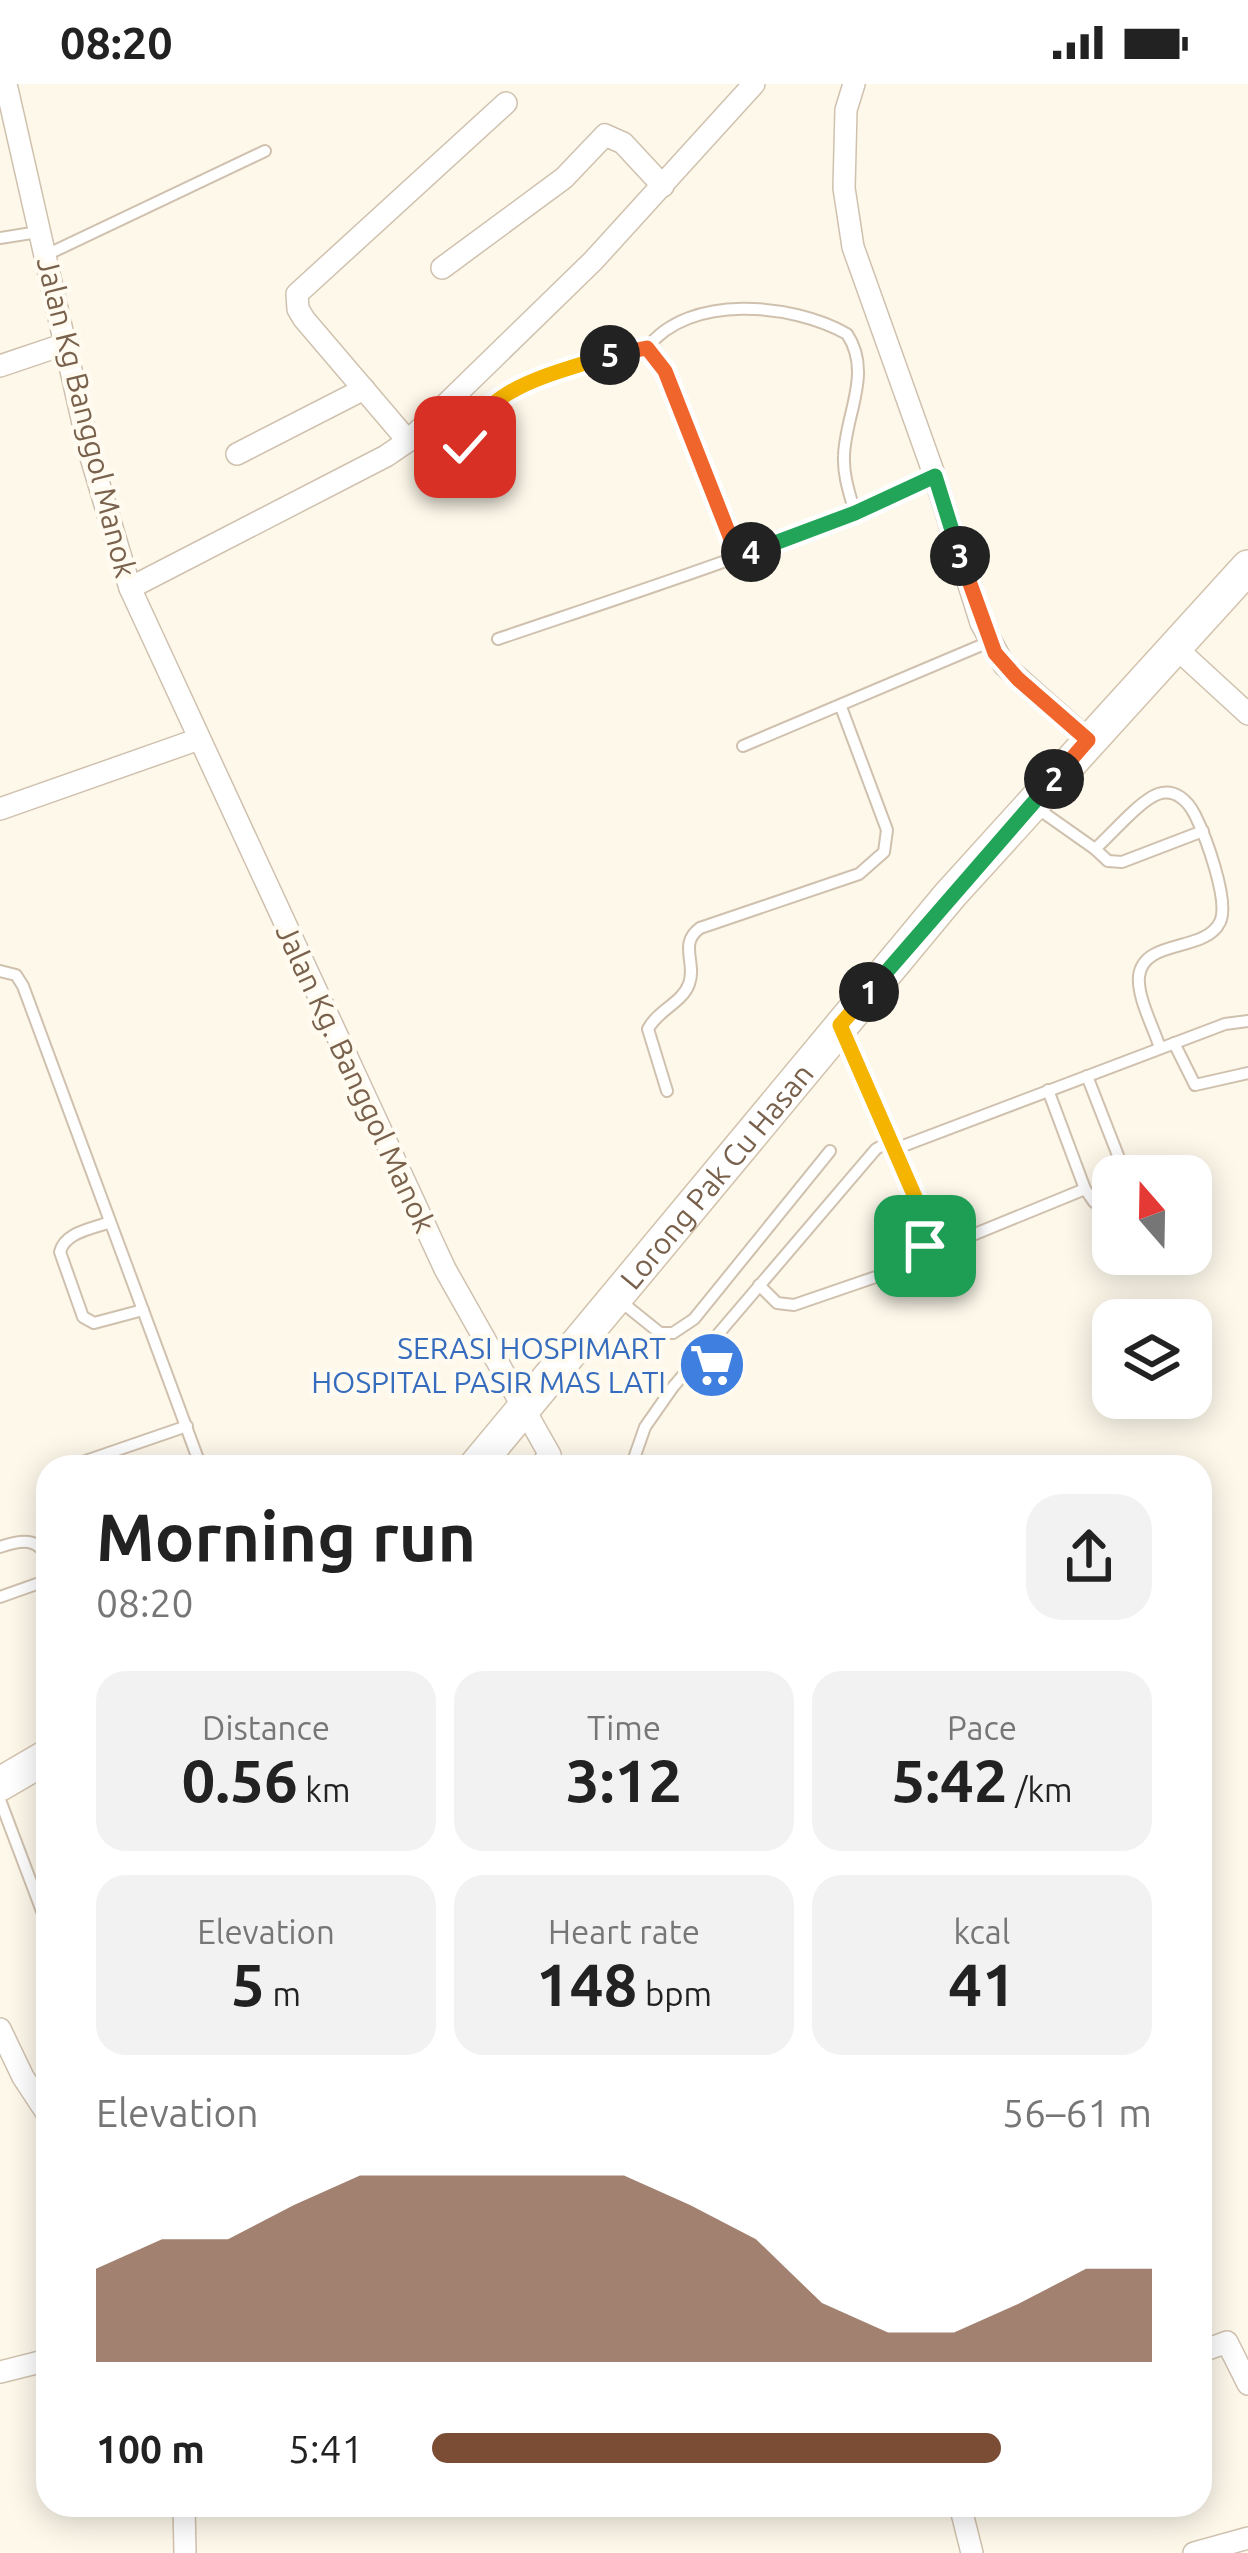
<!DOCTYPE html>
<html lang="en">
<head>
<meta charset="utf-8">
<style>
	body { margin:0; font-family:Ubuntu,sans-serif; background:#f2f2f2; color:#222; height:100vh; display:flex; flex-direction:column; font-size:45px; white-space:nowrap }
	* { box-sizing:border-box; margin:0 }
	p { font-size:39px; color:#767676 }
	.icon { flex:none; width:66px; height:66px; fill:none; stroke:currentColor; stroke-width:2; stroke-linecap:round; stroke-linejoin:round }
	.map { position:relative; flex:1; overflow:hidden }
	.drawer { position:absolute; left:36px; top:1371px; width:1176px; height:1062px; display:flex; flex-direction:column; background:#fff; border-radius:36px; box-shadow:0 6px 30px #0003 }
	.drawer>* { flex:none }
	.needle { width:78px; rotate:340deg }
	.tools { position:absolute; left:1092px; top:1071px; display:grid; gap:24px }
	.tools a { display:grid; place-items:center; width:120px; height:120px; border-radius:24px; background:#fff; box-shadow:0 6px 30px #0003; font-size:60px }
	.pin { position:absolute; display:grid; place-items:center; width:102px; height:102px; color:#fff; margin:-51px; border-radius:24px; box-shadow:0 6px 18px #0006 }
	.km { position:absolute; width:60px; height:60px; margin:-30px; border-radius:50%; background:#222; color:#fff; font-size:33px; line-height:60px; text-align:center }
	.round { display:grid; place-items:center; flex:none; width:126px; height:126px; border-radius:36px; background:#f2f2f2 }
	.summary { display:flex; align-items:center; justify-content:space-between; height:204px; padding:0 60px }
	h1 { font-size:66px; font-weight:700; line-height:90px }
	.stats { display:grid; grid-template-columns:repeat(3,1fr); gap:18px; height:204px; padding:12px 60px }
	.stats div { display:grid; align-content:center; border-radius:30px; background:#f2f2f2; text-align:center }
	.stats b { font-size:60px; font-weight:700 }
	.stats small { font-size:33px; font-weight:400 }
	.stats p { font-size:33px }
	.chart { height:336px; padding:24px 60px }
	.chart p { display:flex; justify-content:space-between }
	.chart svg { width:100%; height:216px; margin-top:12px; fill:#7b4d35; opacity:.7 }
	ul { padding:0 60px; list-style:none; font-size:39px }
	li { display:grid; grid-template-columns:192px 144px 1fr; align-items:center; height:90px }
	li i { height:30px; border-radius:15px; background:#7b4d35 }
	.status { display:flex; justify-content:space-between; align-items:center; height:84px; padding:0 60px; background:#fff; direction:ltr }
	.status svg { height:33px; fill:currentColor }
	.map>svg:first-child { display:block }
</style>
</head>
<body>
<div class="status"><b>08:20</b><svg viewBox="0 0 49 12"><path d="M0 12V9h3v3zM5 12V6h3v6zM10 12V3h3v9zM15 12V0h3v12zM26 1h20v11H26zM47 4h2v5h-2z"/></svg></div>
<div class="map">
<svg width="1248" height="2469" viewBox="0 0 1248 2469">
	<rect width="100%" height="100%" fill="#fdf8ea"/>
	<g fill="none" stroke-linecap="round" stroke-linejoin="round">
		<defs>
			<g id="lane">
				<polyline points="0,154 38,148"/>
				<polyline points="44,172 265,67"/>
				<path d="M647,264C689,209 792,219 847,250C873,289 845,331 844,372C843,392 850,411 855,429"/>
				<path d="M465,363C469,347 475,333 488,323C520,295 605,266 647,264L670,296L738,473"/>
				<path d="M498,555C645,505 793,458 935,393"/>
				<polyline points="743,662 989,558"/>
				<path d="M1034,722L1095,765C1111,751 1139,717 1158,710C1175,704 1188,717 1195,731C1205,751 1230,817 1220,838C1205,869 1144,854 1139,892C1137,914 1154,944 1160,964"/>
				<polyline points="1095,765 1108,777 1122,778 1203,747"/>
				<polyline points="0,887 16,891 23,902 201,1383"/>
				<polyline points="1174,959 1195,1001 1248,989"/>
				<polyline points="1087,992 1126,1092"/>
				<polyline points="1048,1006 1085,1105 1094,1118 1113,1130"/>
				<path d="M667,1007L648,945C658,926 682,919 689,900C697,879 678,860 700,844L859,790L884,768L887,746L841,623"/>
				<polyline points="895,1065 1225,940 1248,937"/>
				<path d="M110,1138C92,1145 65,1148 60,1168L83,1233L94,1239L143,1226"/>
				<polyline points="975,1150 1085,1105"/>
				<polyline points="759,1201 777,1219 794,1221 899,1185 925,1162 922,1129 844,949"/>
				<polyline points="619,1216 660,1249 673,1249 694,1235 830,1067"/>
				<polyline points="68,1383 187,1342"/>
				<polyline points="631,1383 645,1343 673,1303 876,1065 892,1056"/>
				<path d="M0,1463C20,1456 40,1452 48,1477"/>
				<polyline points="0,1513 48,1496"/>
				<polyline points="0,1716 48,1843"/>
			</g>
			<g id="street">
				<polyline points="6,0 90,370 130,504 445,1185 550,1371 539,1383"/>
				<polyline points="854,0 846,26 844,104 853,163 935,393 981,539 1004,581 1088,656"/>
				<polyline points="442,184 564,94 605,51 623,59 663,102"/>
				<polyline points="0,282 68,259"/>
				<polyline points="408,357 304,235 298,225 297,210 506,19"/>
				<polyline points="237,370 364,305"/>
				<polyline points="130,504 386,372 408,357 593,177 754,0"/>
				<polyline points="1175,563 1248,630"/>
				<polyline points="0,725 199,655"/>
				<polyline points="0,1945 23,1993 48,2031"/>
				<polyline points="1200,2268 1227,2258 1248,2300"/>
				<polyline points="0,2288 48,2276"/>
				<polyline points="184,2421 185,2469"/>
				<polyline points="960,2421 972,2469"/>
				<polyline points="1194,2469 1248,2454"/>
			</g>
			<g id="secondary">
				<path id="s1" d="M475,1383L950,811L1248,483"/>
				<polyline points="0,1700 48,1672"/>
			</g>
		</defs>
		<!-- lane casing -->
		<use href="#lane" stroke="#d0c1ae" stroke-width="14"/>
		<!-- street casing -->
		<use href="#street" stroke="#d0c1ae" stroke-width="24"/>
		<!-- secondary casing -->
		<use href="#secondary" stroke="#d3c2ac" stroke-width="36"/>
		<!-- lane -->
		<use href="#lane" stroke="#fff" stroke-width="10"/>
		<!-- street -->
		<use href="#street" stroke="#fff" stroke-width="21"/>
		<!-- secondary -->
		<use href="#secondary" stroke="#fff" stroke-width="33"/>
	</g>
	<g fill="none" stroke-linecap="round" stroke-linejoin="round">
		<defs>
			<polyline id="split-1" points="869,908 840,941 922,1129 925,1162"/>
			<polyline id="split-2" points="869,908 1054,695"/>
			<polyline id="split-3" points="960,472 995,569 1018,595 1088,656 1054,695"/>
			<polyline id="split-4" points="751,468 855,429 935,392 960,472"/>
			<polyline id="split-5" points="610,271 647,264 665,287 738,473 751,468"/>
			<path id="split-6" d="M465,363C480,302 559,289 610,271"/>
		</defs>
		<!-- split-1 casing -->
		<use href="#split-1" stroke="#fff" stroke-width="24"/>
		<!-- split-2 casing -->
		<use href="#split-2" stroke="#fff" stroke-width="24"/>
		<!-- split-3 casing -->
		<use href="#split-3" stroke="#fff" stroke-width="24"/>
		<!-- split-4 casing -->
		<use href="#split-4" stroke="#fff" stroke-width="24"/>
		<!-- split-5 casing -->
		<use href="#split-5" stroke="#fff" stroke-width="24"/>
		<!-- split-6 casing -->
		<use href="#split-6" stroke="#fff" stroke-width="24"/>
		<!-- split-1 -->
		<use href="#split-1" stroke="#f5b400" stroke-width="15"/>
		<!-- split-2 -->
		<use href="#split-2" stroke="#22a559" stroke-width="15"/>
		<!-- split-3 -->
		<use href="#split-3" stroke="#f0652b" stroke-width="15"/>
		<!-- split-4 -->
		<use href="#split-4" stroke="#22a559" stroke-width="15"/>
		<!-- split-5 -->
		<use href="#split-5" stroke="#f0652b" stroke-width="15"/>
		<!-- split-6 -->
		<use href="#split-6" stroke="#f5b400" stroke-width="15"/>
	</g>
	<!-- icons -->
	<defs>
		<symbol id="supermarket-disc" viewBox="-11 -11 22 22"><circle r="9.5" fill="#3f7fe0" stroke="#fffbf0"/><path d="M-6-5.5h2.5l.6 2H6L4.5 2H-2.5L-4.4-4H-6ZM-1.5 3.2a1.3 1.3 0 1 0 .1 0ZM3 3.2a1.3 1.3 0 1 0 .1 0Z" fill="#fff"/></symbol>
	</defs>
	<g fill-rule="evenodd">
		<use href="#supermarket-disc" x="674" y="1243" width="76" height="76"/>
	</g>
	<g text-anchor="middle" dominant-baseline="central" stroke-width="9" stroke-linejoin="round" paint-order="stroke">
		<!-- street labels -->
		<g font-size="30" fill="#79614c" stroke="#fffbf0">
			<text transform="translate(87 333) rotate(76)">Jalan Kg Banggol Manok</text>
			<text transform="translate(356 994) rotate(65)">Jalan Kg. Banggol Manok</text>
			<text stroke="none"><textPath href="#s1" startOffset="378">Lorong Pak Cu Hasan</textPath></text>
		</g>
		<!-- shop labels -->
		<g font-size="30" fill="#366cbe" stroke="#fffbf0" text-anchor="end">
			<text x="666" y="1264">SERASI HOSPIMART<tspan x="666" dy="34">HOSPITAL PASIR MAS LATI</tspan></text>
		</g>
	</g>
</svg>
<div class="tools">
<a><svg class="needle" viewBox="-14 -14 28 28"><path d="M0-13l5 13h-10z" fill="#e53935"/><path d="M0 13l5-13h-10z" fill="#767676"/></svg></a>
<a><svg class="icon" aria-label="layers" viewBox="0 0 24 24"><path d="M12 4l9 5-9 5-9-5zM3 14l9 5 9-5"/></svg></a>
</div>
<div class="pin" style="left:925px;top:1162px;background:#1e9e55"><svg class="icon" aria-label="arrive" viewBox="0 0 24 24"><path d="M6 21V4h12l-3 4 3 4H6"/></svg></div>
<div class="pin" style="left:465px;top:363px;background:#d93025"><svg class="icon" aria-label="check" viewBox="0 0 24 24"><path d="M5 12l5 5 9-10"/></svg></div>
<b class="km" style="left:869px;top:908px">1</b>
<b class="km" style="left:1054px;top:695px">2</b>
<b class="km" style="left:960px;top:472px">3</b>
<b class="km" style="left:751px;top:468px">4</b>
<b class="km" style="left:610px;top:271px">5</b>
<section class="drawer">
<div class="summary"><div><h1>Morning run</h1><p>08:20</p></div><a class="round"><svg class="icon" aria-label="share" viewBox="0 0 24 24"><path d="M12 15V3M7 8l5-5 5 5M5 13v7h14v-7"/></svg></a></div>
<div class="stats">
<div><p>Distance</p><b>0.56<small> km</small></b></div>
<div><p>Time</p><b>3:12</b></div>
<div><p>Pace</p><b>5:42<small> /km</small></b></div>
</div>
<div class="stats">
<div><p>Elevation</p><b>5<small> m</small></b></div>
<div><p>Heart rate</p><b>148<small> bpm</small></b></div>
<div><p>kcal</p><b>41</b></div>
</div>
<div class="chart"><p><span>Elevation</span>56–61 m</p>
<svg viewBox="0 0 160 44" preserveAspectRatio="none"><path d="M0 44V25L10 19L20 19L30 12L40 6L50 6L60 6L70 6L80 6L90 12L100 19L110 32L120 38L130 38L140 32L150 25L160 25V44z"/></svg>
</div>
<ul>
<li><b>100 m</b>5:41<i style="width:79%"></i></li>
</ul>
</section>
</div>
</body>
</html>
